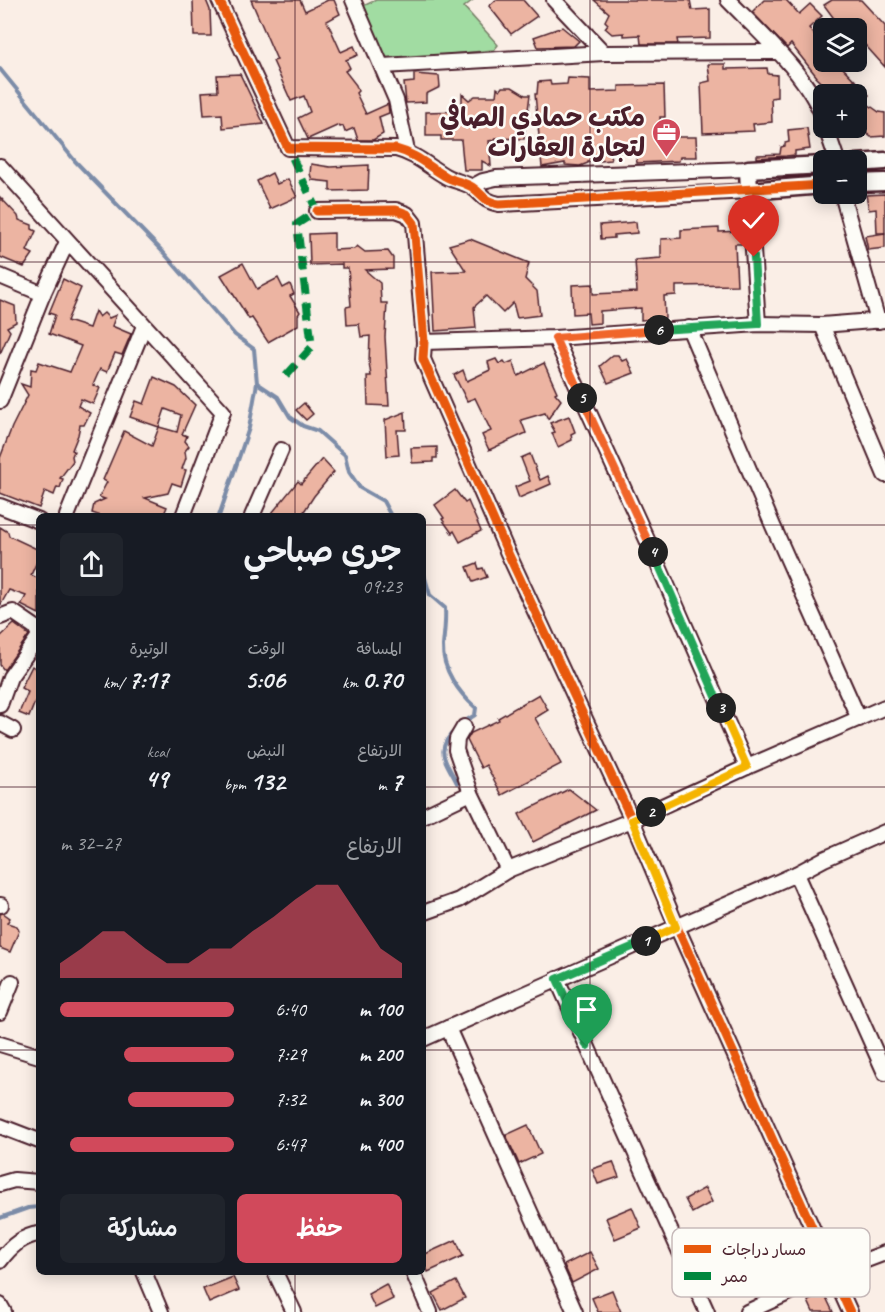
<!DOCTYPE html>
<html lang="ar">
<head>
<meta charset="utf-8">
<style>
	body { margin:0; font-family:Caveat,"Playpen Sans Arabic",sans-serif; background:#20242c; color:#f1f3f6; direction:rtl; height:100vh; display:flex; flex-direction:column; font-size:22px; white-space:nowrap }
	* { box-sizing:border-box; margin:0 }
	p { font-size:20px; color:#9ea1a6 }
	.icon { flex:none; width:33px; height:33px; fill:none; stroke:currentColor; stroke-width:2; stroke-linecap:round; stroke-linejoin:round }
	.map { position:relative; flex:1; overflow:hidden; direction:ltr }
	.drawer { position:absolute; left:36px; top:513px; width:390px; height:762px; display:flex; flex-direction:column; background:#171b24; border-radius:9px; box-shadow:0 3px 15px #0003; direction:rtl }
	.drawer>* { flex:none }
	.tools { position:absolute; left:813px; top:18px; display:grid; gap:12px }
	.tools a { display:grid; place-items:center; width:54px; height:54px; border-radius:9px; background:#171b24; box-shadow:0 3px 15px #0003; font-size:30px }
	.pin { position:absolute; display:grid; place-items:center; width:51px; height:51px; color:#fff; margin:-62px -26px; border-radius:50% 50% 50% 0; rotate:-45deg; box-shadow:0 0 6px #0007 }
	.pin .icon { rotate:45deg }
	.km { position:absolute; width:30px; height:30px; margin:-15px; border-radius:50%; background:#222; color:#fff; font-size:16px; line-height:30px; text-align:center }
	.round { display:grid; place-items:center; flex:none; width:63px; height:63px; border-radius:9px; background:#20242c }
	.head { display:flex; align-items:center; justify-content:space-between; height:102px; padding:0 24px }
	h1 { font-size:33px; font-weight:600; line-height:45px }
	.stats { display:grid; grid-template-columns:repeat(3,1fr); gap:9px; height:102px; padding:6px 24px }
	.stats div { display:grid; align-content:center }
	.stats b { font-size:26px; font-weight:600 }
	.stats small { font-size:16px; font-weight:400 }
	.stats p { font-size:16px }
	.chart { height:168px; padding:12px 24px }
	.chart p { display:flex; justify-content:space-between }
	.chart svg { width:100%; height:108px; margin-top:6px; fill:#d1495b; opacity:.7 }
	.cta { display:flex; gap:12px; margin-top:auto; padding:12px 24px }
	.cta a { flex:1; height:69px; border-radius:9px; background:#d1495b; color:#fff; font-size:24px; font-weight:600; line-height:69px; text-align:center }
	.cta a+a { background:#20242c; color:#f1f3f6 }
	ul { padding:0 24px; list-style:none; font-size:20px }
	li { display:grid; grid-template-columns:96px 72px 1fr; align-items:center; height:45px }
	li i { height:15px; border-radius:8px; background:#d1495b }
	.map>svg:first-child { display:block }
</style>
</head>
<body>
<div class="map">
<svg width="885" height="1312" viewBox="0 0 885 1312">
	<rect width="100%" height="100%" fill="#faeee6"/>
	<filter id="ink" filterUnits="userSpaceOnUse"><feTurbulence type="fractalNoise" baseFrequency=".0167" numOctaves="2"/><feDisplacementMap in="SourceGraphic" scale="12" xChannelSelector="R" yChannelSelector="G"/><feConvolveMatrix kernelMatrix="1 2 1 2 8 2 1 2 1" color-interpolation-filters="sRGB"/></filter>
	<g filter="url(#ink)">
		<!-- green -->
		<polygon fill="#a1dca2" stroke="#767e66" stroke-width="1.5" points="376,0 473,0 464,7 498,45 494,50 387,60 363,6"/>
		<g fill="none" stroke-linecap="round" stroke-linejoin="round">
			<!-- stream -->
			<g stroke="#7c8ca8" stroke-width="4">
				<polyline points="0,69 75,161 163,252 235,335 254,349 257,383 249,428 219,516"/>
				<polyline points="257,383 278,397 290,417 303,426 318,431 345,455 349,472 360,488 383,501 391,516"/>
				<path d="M423,571L430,595L445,608C446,622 444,633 443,646C442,670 459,693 476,708L475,715L462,723"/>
				<path d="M457,728C434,750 444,758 457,783"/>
				<polyline points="0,1218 28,1208 39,1207"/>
			</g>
		</g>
		<!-- building -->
		<g fill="#ecb4a2" stroke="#4a1f2b" stroke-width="1.5" fill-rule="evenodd">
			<polygon points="193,0 206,0 210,10 211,36 194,36"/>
			<polygon points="251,0 300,0 305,11 328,0 334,0 340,14 327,21 341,52 354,46 358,55 346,60 350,68 345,71 356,85 358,91 356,93 366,114 388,104 389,113 379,117 383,134 373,140 358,140 354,128 345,132 343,126 340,127 339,125 308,139 298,118 310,112 304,96 291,101 273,61 277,60"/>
			<polygon points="496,0 523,0 537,16 511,34 489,6"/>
			<polygon points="594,0 690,0 692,10 710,9 710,38 677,39 678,44 641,44 640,35 624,36 624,33 612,34 605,28 608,24 605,21 609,13"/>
			<polygon points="764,0 786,0 799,14 810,4 822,16 809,28 824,46 824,62 849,62 842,67 869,95 856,109 856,94 833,94 816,78 817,77 791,44 787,48 752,12"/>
			<polygon points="832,0 861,0 885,26 885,67 856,35 856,28 841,28 824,5"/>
			<polygon points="562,27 579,41 574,46 538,47 534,37"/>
			<polygon points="708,64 725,64 725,69 767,68 768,74 777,75 777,97 771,98 772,122 753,124 754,131 703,133 701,83 710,81"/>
			<polygon points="240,74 264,124 223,128 222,114 204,115 202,92 218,91 217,75"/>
			<polygon points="414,74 439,76 440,87 426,94 426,102 406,103 404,83 414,82"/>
			<polygon points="568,78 590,79 590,92 619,91 619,86 664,85 665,117 660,117 661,137 696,137 697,157 680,157 679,161 637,163 635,150 622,150 621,152 610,154 611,160 588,162 588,163 580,166 565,165 565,163 542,167 535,94 537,94 538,82 550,81 551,85 567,84"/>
			<polygon points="502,87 512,87 525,95 530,95 524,139 495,138 495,140 489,141 491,166 482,161 482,170 464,170 461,140 441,140 441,136 426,136 426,112 462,111 462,94 469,100 475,96 496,96 497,88 500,90"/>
			<polygon points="869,105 879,112 885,113 885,136 871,137 856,125 856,119"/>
			<polygon points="807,128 810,149 795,151 795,155 786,156 757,158 757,155 780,154 781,147 785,146 785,143 789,142 788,130"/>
			<polygon points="311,164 330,167 369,165 368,190 330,191 330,182 312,180 310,174"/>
			<polygon points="272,173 277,184 288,179 297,197 270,209 257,181"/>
			<polygon points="885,194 885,233 877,233 876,209 869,210 866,195"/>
			<polygon points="0,197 18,216 19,220 32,225 32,229 36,231 27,251 33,254 24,267 0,257"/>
			<polygon points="636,222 637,233 614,235 614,238 601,239 600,225"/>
			<polygon points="719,228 719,232 741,231 742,244 735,244 737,285 676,286 676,295 664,296 665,318 641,320 641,308 600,311 600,323 589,324 588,313 573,314 572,285 593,284 593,294 637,292 635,260 661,258 661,239 681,238 681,230"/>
			<polygon points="334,233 334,250 354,249 357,246 365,252 388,251 393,258 393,269 365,270 380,283 381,303 387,303 385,337 389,406 368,405 367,376 371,376 369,362 370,336 361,337 359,324 347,325 346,307 351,306 348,268 342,268 342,264 310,265 309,234"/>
			<polygon points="885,233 885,248 868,250 865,236"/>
			<polygon points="470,239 529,263 525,279 537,291 540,315 517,318 513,303 503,313 486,296 474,307 476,328 435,331 432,272 466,271 449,245"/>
			<polygon points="243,263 257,289 278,278 283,288 290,284 294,294 290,296 300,312 298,315 298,325 268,342 252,318 249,319 221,275"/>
			<polygon points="63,279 81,288 67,321 89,328 95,311 99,317 104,313 109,318 116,315 112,326 131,334 122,355 115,353 107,372 100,369 93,385 100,388 93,404 81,399 78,406 90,413 84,425 80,425 78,435 72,450 74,451 72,456 73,461 60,478 63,479 60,488 57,487 54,495 45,491 39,508 0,493 0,458 12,427 28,395 21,384 30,387 31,369 36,370 39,362 70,372 81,346 49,334 55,315 49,313"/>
			<polygon points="0,300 15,306 16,322 7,327 10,331 0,354"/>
			<polygon points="613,355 618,355 622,361 627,359 634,373 608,383 600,366"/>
			<polygon points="496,359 499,364 504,361 506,364 513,361 518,376 544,363 557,392 555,393 561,400 548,419 545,413 521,420 526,433 489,450 482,435 491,431 475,398 467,401 454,375 463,370 467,381 490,370 488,362"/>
			<path d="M154,377L176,387L195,405L182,434L187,436L185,441L189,446L185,451L186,458L182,469L186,470L181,486L172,483L168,493L145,498L167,507L163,516H101L92,513L94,504L105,499L99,497L107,482L103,480L124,431L152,446L159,427L130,417L136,401L144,404ZM165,409L181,415L177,432L159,427Z"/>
			<polygon points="304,403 313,414 306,420 296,410"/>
			<polygon points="405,412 406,430 397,430 399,455 387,456 385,420"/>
			<polygon points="569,416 575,432 571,434 572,440 558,447 552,433 555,432 550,423"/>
			<polygon points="437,447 437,458 433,458 433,462 412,463 411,448"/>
			<polygon points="530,454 540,480 548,476 551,484 519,498 515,487 530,481 521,458"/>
			<polygon points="322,459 334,472 314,496 301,516 276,516 272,513 298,481 301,484"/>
			<polygon points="455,490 465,503 468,501 481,531 460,542 454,531 452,533 442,519 444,518 435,505"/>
			<polygon points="0,527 8,532 9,536 39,550 39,557 31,575 39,579 39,614 21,605 26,596 9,590 0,606"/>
			<polygon points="477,563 479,569 483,568 487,577 473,582 467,567"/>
			<polygon points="14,624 29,635 4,670 0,665 0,637"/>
			<polygon points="32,666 39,671 39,703 35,702 29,717 19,713 28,692 21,688"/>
			<polygon points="539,694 548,710 535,718 561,764 502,795 486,765 481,768 467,740 471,733 499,720 498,718"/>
			<polygon points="569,789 596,810 533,842 519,814"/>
			<polygon points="3,913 10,918 7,923 17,926 19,931 10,952 0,948 0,914"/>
			<polygon points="528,1125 541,1154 519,1164 506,1135"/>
			<polygon points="613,1162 619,1177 598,1184 592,1169"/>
			<polygon points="705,1188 712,1202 692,1213 685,1199"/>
			<polygon points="632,1207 641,1228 615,1239 606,1218"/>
			<polygon points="456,1240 463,1256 428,1272 423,1260 423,1255"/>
			<polygon points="590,1252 599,1269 572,1283 564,1265"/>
			<polygon points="233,1277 239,1290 209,1303 203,1289"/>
			<polygon points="456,1281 465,1298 442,1310 433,1293"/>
			<polygon points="386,1284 393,1299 375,1308 368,1294"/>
			<polygon points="612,1290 621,1312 598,1312 592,1298"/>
			<polygon points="824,1293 833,1312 813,1312 808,1301"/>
		</g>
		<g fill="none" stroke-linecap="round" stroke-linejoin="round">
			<defs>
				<g id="minor">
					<path d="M219,0L288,148L396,149C416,154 428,166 445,176C453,181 464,182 472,187C484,195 481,200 499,204L749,191L758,324"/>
					<polyline points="353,0 396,100 407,151"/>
					<polyline points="554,0 604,53"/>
					<path d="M728,0C760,33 809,76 824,120"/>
					<polyline points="383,66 604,53 776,52"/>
					<polyline points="826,128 837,160"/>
					<polyline points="0,166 223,412 183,516"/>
					<polyline points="472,187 483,181 496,178 748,169"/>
					<polyline points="842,194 878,321"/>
					<polyline points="317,211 396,210 407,214 414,223 424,342 423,359 507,551 632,820 677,927 850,1312"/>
					<polyline points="0,276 43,294"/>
					<polyline points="822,325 885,475"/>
					<polyline points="689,328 773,526 859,719"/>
					<polyline points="555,338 649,544 747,767"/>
					<polyline points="424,342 555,338 758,324 822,325 885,320"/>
					<polyline points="0,401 43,294 67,242"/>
					<polyline points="0,506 39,521"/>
					<polyline points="67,516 144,326"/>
					<polyline points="252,516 281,450"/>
					<polyline points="0,617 13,612 35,627 39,635"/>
					<polyline points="0,705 10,677 39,636"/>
					<polyline points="0,723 13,730"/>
					<polyline points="464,727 457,739 456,750 471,793 508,870"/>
					<polyline points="423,816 471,793"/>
					<polyline points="796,874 885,1073"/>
					<polyline points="0,905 1,905"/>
					<polyline points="423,913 459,900 508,870 632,820 747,767 885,707"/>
					<polyline points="557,979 707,1312"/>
					<polyline points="0,1012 12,982"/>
					<polyline points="448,1028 575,1312"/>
					<polyline points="423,1039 796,874 824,859 885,832"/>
					<polyline points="0,1044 39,1056"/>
					<polyline points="0,1126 39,1141"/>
					<polyline points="0,1184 14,1180 39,1182"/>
					<path d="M0,1261C10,1247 22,1236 39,1234"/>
					<polyline points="144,1272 161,1312"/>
					<polyline points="275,1272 294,1312"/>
					<polyline points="413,1272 430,1312"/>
					<polyline points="0,1305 4,1312"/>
					<polyline points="747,1312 832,1273 885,1253"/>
				</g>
				<g id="tertiary">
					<polyline points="856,163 885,161"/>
					<polyline points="824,165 748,169 749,191 824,185"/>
					<polyline points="856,183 885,182"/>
				</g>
			</defs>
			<!-- minor casing -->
			<use href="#minor" stroke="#4a1f2b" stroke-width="18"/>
			<!-- tertiary casing -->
			<use href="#tertiary" stroke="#4a1f2b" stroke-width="21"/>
			<!-- minor -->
			<use href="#minor" stroke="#fdfcf7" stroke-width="14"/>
			<!-- tertiary -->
			<use href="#tertiary" stroke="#fdfcf7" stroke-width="16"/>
			<!-- quiet -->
			<polyline stroke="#00873e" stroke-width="8" stroke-dasharray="15 8" stroke-linecap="butt" points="286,376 312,347 297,224 317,211 288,148"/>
			<defs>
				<g id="cycleway">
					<path d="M219,0L288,148L396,149C416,154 428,166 445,176C453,181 464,182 472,187C484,195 481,200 499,204L824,185"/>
					<polyline points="317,211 396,210 407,214 414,223 424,342 423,359 507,551 632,820 677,927 850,1312"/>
				</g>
			</defs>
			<!-- cycleway casing -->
			<use href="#cycleway" stroke="#fdfcf7" stroke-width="13"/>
			<!-- cycleway -->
			<use href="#cycleway" stroke="#e8590c" stroke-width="9"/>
		</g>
	</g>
	<g fill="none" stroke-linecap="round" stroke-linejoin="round" filter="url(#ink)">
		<defs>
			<polyline id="split-1" points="587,1046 557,979 646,941"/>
			<polyline id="split-2" points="646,941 676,927 632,820 651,812"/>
			<polyline id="split-3" points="651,812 747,767 721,708"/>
			<polyline id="split-4" points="653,552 721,708"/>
			<polyline id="split-5" points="582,398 653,552"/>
			<polyline id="split-6" points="582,398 555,338 659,330"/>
			<polyline id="split-7" points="659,330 758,324 754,257"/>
		</defs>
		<!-- split-1 casing -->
		<use href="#split-1" stroke="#fff" stroke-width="12"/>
		<!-- split-2 casing -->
		<use href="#split-2" stroke="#fff" stroke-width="12"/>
		<!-- split-3 casing -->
		<use href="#split-3" stroke="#fff" stroke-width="12"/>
		<!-- split-4 casing -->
		<use href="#split-4" stroke="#fff" stroke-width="12"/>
		<!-- split-5 casing -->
		<use href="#split-5" stroke="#fff" stroke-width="12"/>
		<!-- split-6 casing -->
		<use href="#split-6" stroke="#fff" stroke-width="12"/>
		<!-- split-7 casing -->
		<use href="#split-7" stroke="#fff" stroke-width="12"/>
		<!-- split-1 -->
		<use href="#split-1" stroke="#22a559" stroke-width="8"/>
		<!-- split-2 -->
		<use href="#split-2" stroke="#f5b400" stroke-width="8"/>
		<!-- split-3 -->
		<use href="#split-3" stroke="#f5b400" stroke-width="8"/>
		<!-- split-4 -->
		<use href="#split-4" stroke="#22a559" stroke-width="8"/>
		<!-- split-5 -->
		<use href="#split-5" stroke="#f0652b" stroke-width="8"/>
		<!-- split-6 -->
		<use href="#split-6" stroke="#f0652b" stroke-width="8"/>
		<!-- split-7 -->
		<use href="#split-7" stroke="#22a559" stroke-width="8"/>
	</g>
	<!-- grid -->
	<path fill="none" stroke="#4a1f2b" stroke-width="1.5" stroke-opacity="0.55" d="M295,0V516M590,0V1312M0,262H885M0,525H39M423,525H885M0,787H39M423,787H885M0,1050H39M423,1050H885M295,1272V1312"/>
	<!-- icons -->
	<defs>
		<symbol id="office-pin" viewBox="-11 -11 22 30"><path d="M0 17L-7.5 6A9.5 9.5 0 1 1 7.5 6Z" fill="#d1495b" stroke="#fdfcf7"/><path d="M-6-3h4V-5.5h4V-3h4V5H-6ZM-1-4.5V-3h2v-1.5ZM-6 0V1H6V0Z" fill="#fff"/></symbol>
	</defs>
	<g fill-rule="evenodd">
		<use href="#office-pin" x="650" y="116" width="33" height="45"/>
	</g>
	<g text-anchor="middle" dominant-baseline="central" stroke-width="5" stroke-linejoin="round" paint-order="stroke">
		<!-- poi labels -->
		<g font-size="26" font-weight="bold" fill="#4a1f2b" stroke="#fdfcf7" text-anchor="end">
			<text x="645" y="117">مكتب حمادي الصافي<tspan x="645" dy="30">لتجارة العقارات</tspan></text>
		</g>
	</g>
	<!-- legend -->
	<rect x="672" y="1228" width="198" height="69" rx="9" fill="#fdfcf7" stroke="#c7baba" stroke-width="1.5"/>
	<rect x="684" y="1245" width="27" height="8" fill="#e8590c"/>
	<rect x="684" y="1272" width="27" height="8" fill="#00873e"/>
	<g font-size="16" fill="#4a1f2b">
		<text x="722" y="1255">مسار دراجات</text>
		<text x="722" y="1282">ممر</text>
	</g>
</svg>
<div class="tools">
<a><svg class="icon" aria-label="layers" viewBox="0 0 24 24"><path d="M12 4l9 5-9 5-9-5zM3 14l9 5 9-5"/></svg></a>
<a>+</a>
<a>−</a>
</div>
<div class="pin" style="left:587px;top:1046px;background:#1e9e55"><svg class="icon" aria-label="arrive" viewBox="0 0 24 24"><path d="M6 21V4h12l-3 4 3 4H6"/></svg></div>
<div class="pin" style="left:754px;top:257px;background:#d93025"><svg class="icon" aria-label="check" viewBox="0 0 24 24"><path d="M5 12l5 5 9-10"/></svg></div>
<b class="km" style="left:646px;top:941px">1</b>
<b class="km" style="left:651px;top:812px">2</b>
<b class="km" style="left:721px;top:708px">3</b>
<b class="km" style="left:653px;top:552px">4</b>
<b class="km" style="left:582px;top:398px">5</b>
<b class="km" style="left:659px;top:330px">6</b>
<section class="drawer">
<div class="head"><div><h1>جري صباحي</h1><p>09:23</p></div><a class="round"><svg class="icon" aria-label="share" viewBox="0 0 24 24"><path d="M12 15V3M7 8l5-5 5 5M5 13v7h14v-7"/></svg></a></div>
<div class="stats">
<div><p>المسافة</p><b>0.70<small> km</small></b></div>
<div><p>الوقت</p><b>5:06</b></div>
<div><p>الوتيرة</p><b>7:17<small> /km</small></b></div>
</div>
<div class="stats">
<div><p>الارتفاع</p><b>7<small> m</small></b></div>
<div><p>النبض</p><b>132<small> bpm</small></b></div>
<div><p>kcal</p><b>49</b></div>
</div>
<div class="chart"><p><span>الارتفاع</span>27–32 m</p>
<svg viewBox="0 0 160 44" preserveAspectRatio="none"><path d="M0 44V38L10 32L20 25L30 25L40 32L50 38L60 38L70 32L80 32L90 25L100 19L110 12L120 6L130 6L140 19L150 32L160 38V44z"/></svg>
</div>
<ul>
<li><b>100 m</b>6:40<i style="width:100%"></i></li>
<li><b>200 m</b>7:29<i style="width:63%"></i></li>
<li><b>300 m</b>7:32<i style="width:61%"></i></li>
<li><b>400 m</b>6:47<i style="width:94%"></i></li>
</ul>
<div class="cta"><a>حفظ</a><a>مشاركة</a></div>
</section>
</div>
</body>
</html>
